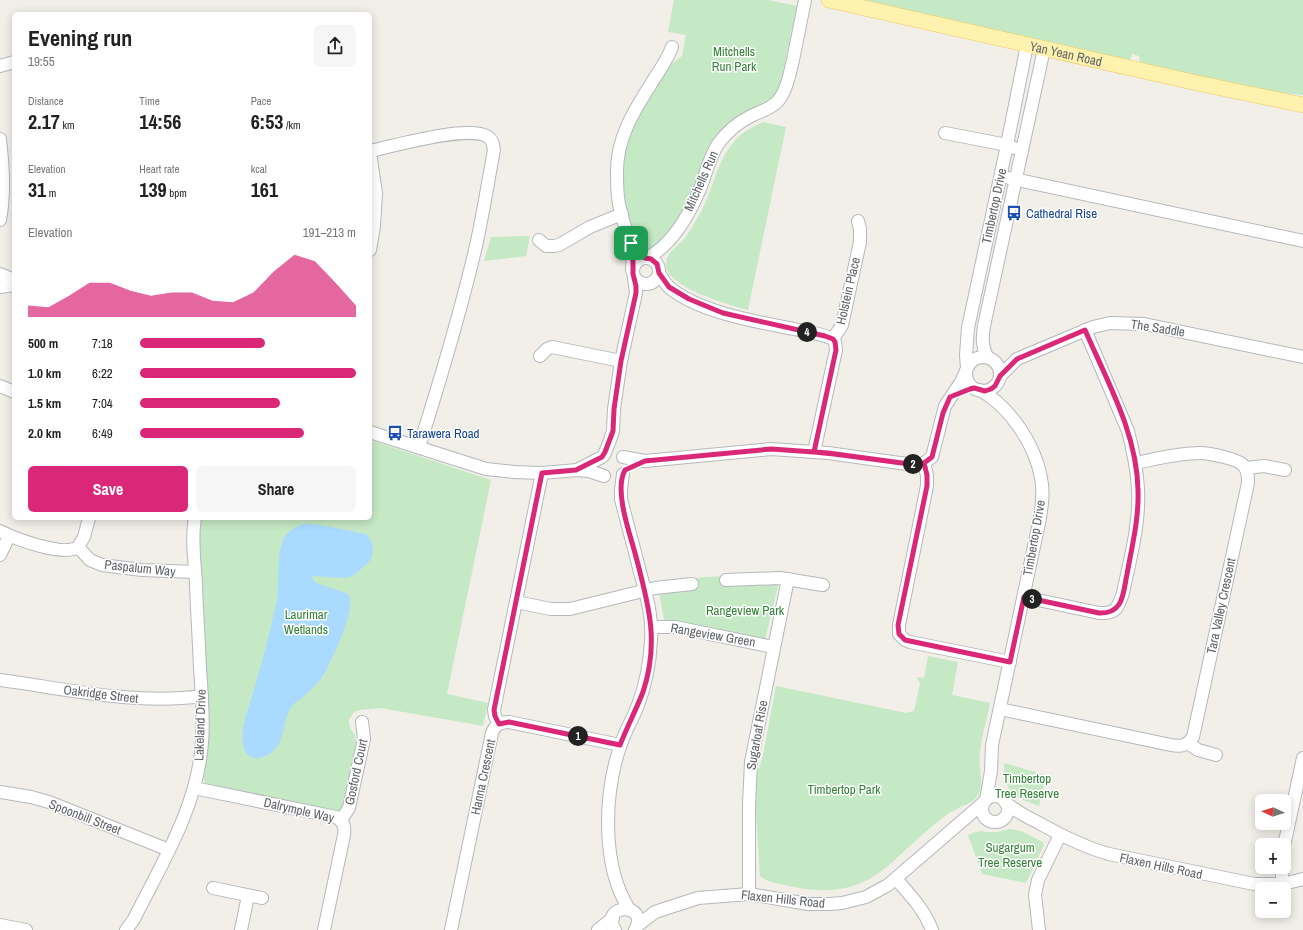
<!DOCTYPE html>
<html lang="en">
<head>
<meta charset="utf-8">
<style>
	body { margin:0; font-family:"Archivo Narrow",sans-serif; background:#f6f6f6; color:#222; height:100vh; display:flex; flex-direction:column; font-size:15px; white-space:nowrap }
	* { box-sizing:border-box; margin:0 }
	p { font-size:13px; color:#767676 }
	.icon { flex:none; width:22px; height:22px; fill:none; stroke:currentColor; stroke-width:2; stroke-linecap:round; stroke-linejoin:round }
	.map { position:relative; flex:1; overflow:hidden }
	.panel { position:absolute; left:12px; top:12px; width:360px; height:508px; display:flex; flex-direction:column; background:#fff; border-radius:6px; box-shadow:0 2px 10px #0003 }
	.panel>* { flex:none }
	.needle { width:26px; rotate:274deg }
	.fabs { position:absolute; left:1255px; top:794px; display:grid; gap:8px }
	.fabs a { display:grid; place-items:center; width:36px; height:36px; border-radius:6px; background:#fff; box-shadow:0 2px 10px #0003; font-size:20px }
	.pin { position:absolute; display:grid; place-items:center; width:34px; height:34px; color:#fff; margin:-17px; border-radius:8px; box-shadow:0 2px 6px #0006 }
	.km { position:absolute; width:20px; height:20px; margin:-10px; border-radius:50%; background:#222; color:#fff; font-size:11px; line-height:20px; text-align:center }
	.round { display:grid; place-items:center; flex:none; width:42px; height:42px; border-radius:6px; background:#f6f6f6 }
	.overview { display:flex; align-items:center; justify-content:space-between; height:68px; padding:0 16px }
	h1 { font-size:22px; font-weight:700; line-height:30px }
	.metrics { display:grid; grid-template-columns:repeat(3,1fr); gap:6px; height:68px; padding:4px 16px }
	.metrics div { display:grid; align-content:center }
	.metrics b { font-size:20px; font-weight:700 }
	.metrics small { font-size:11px; font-weight:400 }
	.metrics p { font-size:11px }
	.chart { height:112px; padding:8px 16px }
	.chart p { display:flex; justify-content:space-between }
	.chart svg { width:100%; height:72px; margin-top:4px; fill:#db2777; opacity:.7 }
	.primary-button { display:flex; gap:8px; margin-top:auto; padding:8px 16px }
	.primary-button a { flex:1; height:46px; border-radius:6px; background:#db2777; color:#fff; font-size:16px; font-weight:700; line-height:46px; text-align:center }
	.primary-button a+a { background:#f6f6f6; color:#222 }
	ul { padding:0 16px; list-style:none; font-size:13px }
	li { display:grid; grid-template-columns:64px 48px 1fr; align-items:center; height:30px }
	li i { height:10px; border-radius:5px; background:#db2777 }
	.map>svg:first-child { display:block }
</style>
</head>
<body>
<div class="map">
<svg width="1303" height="930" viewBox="0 0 1303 930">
	<rect width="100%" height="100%" fill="#f1efe8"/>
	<!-- green -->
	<g fill="#c5e8c5">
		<polygon points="674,0 768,0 797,6 781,81 775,96 770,103 740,117 698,185 680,219 654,252 642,246 631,223 625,205 622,174 626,145 640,111 669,66 682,56 686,35 668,32"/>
		<polygon points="857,0 1303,0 1303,95 1256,90 1140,63 1139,56 1132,54 1130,61"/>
		<path d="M763,122L786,127L748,310C728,305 675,289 667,270C666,268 666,261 667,258C669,252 681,243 685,238C689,233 692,227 695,222C712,197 714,166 733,143C740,133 752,127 763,122Z"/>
		<polygon points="530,236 526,256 484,261 491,237"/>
		<polygon points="370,440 491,480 447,694 488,703 483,726 381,708 360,710 354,712 349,720 350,728 355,735 356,741 345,805 341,811 336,811 210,785 205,783 203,776 207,751 207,701 198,542 200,518 370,518"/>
		<polygon points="724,576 774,582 778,586 765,640 664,620 659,591 694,587 694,578"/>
		<path d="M928,656L958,662L952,695L990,703C987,720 981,737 980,754C978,766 984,782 979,793C974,804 964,804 955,810C950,812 945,816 940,820C887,861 872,902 794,887C782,884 769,884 760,876L756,812L755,782L763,755L776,686L906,713L914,711L920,684L917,677L924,678Z"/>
		<path d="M1004,763L1046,775L1039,806C1011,796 1006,795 1004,763Z"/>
		<path d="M1010,829L1021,831L1043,842L1044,845L1026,883L982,874L968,835C983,828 984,833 997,832C1002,831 1006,830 1010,829Z"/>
	</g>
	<!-- water -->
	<path fill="#aadaff" d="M303,524H315L366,534C377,547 375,559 362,568C359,571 356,574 352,576C341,580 326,576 315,576L311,577L316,583L348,594C358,607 333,656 326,670C322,680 311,690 303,697C300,700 295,702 293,705C279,721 290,751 259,758C251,760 244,753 243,745C240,724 250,706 255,686C263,659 270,632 276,604C281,583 275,558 284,538C288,531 295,527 303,524Z"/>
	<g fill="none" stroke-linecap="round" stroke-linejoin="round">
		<defs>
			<g id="minor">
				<polyline points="0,66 14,62"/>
				<polyline points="945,133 1007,145 1014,148"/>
				<path d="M0,139C3,166 5,193 0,220"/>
				<path d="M370,151C393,146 470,124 488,137C493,140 493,145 494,150C488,182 483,214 476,246C460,314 440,381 419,447"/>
				<polyline points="370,153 376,193 374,226 370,250"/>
				<polyline points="1009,178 1303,241"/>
				<polyline points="539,240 546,246 554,246 559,245 590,227 622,214"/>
				<circle cx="646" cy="271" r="13"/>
				<path d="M647,258C672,245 689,215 700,189C706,174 709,158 718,144C726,133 739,122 751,116C761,111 774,108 781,97C788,86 790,72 793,60C797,40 801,20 805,0"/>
				<path d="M632,270C635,246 623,227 619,204C617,194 617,184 617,174C616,140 633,112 651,84C658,72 667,61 672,47"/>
				<path d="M659,273C662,278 665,284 670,288C699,312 757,322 794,329C807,332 821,333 833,339"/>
				<polyline points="0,274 14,280"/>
				<polyline points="0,287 14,285"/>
				<polyline points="540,356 547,349 552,347 621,361"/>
				<circle cx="983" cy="374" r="17"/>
				<path d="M987,357C982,346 982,338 984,326L1044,49"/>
				<polyline points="967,368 966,355 968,328 1007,145 1027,45"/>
				<polyline points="1000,376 1017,359 1093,327 1110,323 1144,324 1303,357"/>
				<polyline points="0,386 14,392"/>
				<path d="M980,390C1010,407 1035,444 1041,478C1044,491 1042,505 1040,518L992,745L991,771L986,800"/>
				<polyline points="370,432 486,469 514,472 542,473 577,470 589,471 604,476"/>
				<polyline points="814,452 836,350 835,342 833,339 842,325 860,242 860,229 858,221"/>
				<polyline points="604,455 609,443 613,431 614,409 621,361 636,293 634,278"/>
				<polyline points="623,457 645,461 771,449 828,453 914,465 924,463 932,457 945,406 961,382 966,371"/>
				<polyline points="924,463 927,475 927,486 899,625 899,634 905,640 910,642 1010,662"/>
				<polyline points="1246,468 1264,466 1285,470"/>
				<polyline points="577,470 602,457"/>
				<path d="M623,474L621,489V499C627,523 634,548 640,572C646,594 653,617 651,640C650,663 646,684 638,705C633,719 625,731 621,744C604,792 601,865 629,909"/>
				<path d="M0,531C16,539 63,557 78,547L90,560L102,565L142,570L195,572"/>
				<polyline points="78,547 84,537 89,518"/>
				<polyline points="0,555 9,536"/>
				<polyline points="726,580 780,578 823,585"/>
				<path d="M1024,597L1099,613C1116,614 1118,608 1123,593C1130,559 1140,524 1138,489C1137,469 1133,450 1128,431L1085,330"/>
				<polyline points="516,602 551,609 570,609 655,588 692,584"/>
				<polyline points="652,627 675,627 773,647"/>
				<path d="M0,680C67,689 134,705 202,696"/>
				<path d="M1000,709L1171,745C1181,747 1187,746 1193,737L1248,483C1249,464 1240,461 1224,457C1216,455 1208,453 1200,453C1178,453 1156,459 1135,463"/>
				<polyline points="499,724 495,716 494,710 542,473"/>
				<polyline points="1188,743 1198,750 1216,755"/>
				<path d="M194,788L336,817C344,822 345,826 344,835L324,930"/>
				<polyline points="0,792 31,797 49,802 169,850"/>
				<circle cx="995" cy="809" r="13"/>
				<path d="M1005,802C1015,811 1027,817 1039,823C1062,836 1084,847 1109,854L1254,884H1283L1303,879"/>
				<polyline points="341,820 349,808 364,739 362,722"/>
				<polyline points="1284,846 1303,758"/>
				<polyline points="1281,867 1283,884"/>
				<path d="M896,879C910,895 924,909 932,930"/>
				<polyline points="213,888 262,898"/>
				<polyline points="749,894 749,805 751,762 788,579"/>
				<polyline points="0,925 26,930"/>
				<polyline points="637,926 655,912 698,898 749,894 808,904 830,904 842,903 866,897 888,885 983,803"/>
				<path d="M126,930L134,919C162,863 198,806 202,742C204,718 202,694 200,669C199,641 197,613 196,585C195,563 191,539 195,518"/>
				<polyline points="241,930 248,896"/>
				<path d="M451,930L492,733C495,725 500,722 509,722L620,745"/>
				<polyline points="598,930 613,918"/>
				<path d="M615,930C598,903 651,902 635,930"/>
				<polyline points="1039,930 1035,895 1038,880 1060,835"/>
			</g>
			<g id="major">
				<path id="s1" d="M829,0L1197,83L1303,105"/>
			</g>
		</defs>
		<!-- minor casing -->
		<use href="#minor" stroke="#b5b8bc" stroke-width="14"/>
		<!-- major casing -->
		<use href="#major" stroke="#f2c960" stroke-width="16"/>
		<!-- minor -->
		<use href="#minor" stroke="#fff" stroke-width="12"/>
		<!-- major -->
		<use href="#major" stroke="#fff2af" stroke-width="15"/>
	</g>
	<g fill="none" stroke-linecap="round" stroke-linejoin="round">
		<defs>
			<path id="route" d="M631,243L633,262V274L636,286V293L621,361L614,409L613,431L605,452L602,457L576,470L542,473L494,710L495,716L499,724L509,722L620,745C627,727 636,710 643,692C660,641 648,603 635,553C629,531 614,490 625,470L645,461L771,449L828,453L902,463L914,464L924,463L932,457L943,413L950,397L970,389L974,388L985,391L991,389L995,386L1000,376L1017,359L1085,330C1107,381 1137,433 1138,490C1139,519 1132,546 1127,574C1123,593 1124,614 1099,613L1024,597L1010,662L905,640L899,634L898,625L927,486V475L924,463C917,465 909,464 902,463L834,454L814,452L836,350L835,342L833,339L825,336L723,313L689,299L669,287L659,273L657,264L651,259L645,258L637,252L631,243"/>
		</defs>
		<!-- route casing -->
		<use href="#route" stroke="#fff" stroke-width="8"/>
		<!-- route -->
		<use href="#route" stroke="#db2777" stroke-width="5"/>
	</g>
	<!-- icons -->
	<defs>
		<symbol id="bus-bare" viewBox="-9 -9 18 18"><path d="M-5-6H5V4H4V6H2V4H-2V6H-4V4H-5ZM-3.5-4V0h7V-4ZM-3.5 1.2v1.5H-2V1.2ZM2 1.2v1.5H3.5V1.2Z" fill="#1a4fb4" stroke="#fff" stroke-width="2.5" paint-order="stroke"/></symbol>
	</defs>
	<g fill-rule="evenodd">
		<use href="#bus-bare" x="1003" y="202" width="22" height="22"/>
		<use href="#bus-bare" x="384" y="422" width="22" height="22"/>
	</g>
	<g text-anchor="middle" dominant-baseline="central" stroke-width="3" stroke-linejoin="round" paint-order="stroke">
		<!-- park labels -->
		<g font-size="13" fill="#348238" stroke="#fff">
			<text x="734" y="51">Mitchells<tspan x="734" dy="15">Run Park</tspan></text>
			<text x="745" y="610">Rangeview Park</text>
			<text x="306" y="614">Laurimar<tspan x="306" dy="15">Wetlands</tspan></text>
			<text x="1027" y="778">Timbertop<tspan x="1027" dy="15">Tree Reserve</tspan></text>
			<text x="844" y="789">Timbertop Park</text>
			<text x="1010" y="847">Sugargum<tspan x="1010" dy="15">Tree Reserve</tspan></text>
		</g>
		<!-- street labels -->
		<g font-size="13" fill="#5f6368" stroke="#fff">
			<text stroke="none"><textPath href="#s1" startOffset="243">Yan Yean Road</textPath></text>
			<text transform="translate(701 181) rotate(-66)">Mitchells Run</text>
			<text transform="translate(994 206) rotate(-78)">Timbertop Drive</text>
			<text transform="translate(848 291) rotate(-77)">Holstein Place</text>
			<text transform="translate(1158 328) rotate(9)">The Saddle</text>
			<text transform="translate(1034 538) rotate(-80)">Timbertop Drive</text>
			<text transform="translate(140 568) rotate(6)">Paspalum Way</text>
			<text transform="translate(1221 606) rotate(-78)">Tara Valley Crescent</text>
			<text transform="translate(713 635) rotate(10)">Rangeview Green</text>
			<text transform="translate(101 694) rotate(7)">Oakridge Street</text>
			<text transform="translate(200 725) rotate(-88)">Lakeland Drive</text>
			<text transform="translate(757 735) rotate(-80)">Sugarloaf Rise</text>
			<text transform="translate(356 772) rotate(-78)">Gosford Court</text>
			<text transform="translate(483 777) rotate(-78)">Hanna Crescent</text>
			<text transform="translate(299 810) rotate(13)">Dalrymple Way</text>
			<text transform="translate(85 817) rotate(21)">Spoonbill Street</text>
			<text transform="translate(1161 866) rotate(12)">Flaxen Hills Road</text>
			<text transform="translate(783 899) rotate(6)">Flaxen Hills Road</text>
		</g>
		<!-- transit labels -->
		<g font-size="13" fill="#164399" stroke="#fff" text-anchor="start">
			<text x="1026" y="213">Cathedral Rise</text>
			<text x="407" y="433">Tarawera Road</text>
		</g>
	</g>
</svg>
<div class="fabs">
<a><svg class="needle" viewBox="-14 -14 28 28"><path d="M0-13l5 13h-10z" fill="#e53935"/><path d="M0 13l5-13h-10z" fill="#767676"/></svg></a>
<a>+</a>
<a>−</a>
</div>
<div class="pin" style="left:631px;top:243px;background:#1e9e55"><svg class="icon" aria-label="arrive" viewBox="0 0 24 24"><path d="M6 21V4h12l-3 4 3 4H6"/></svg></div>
<b class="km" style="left:578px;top:736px">1</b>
<b class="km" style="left:913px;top:464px">2</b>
<b class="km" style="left:1032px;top:599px">3</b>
<b class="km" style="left:807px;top:332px">4</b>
<section class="panel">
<div class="overview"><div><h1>Evening run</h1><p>19:55</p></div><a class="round"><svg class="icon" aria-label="share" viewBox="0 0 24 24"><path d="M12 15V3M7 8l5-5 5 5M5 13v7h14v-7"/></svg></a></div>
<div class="metrics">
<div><p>Distance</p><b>2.17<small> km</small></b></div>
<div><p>Time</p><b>14:56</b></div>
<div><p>Pace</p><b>6:53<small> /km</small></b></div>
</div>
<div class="metrics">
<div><p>Elevation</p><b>31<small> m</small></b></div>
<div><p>Heart rate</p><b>139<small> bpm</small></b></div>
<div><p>kcal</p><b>161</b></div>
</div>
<div class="chart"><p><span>Elevation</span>191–213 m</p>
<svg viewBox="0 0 160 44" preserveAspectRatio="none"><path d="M0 44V37L10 38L20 31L30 23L40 23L50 28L60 31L70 29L80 29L90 34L100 35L110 29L120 16L130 6L140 10L150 23L160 37V44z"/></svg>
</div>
<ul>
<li><b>500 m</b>7:18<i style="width:58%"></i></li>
<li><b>1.0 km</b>6:22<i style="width:100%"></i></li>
<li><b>1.5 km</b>7:04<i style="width:65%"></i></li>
<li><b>2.0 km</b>6:49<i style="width:76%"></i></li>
</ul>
<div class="primary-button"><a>Save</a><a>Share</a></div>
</section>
</div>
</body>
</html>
